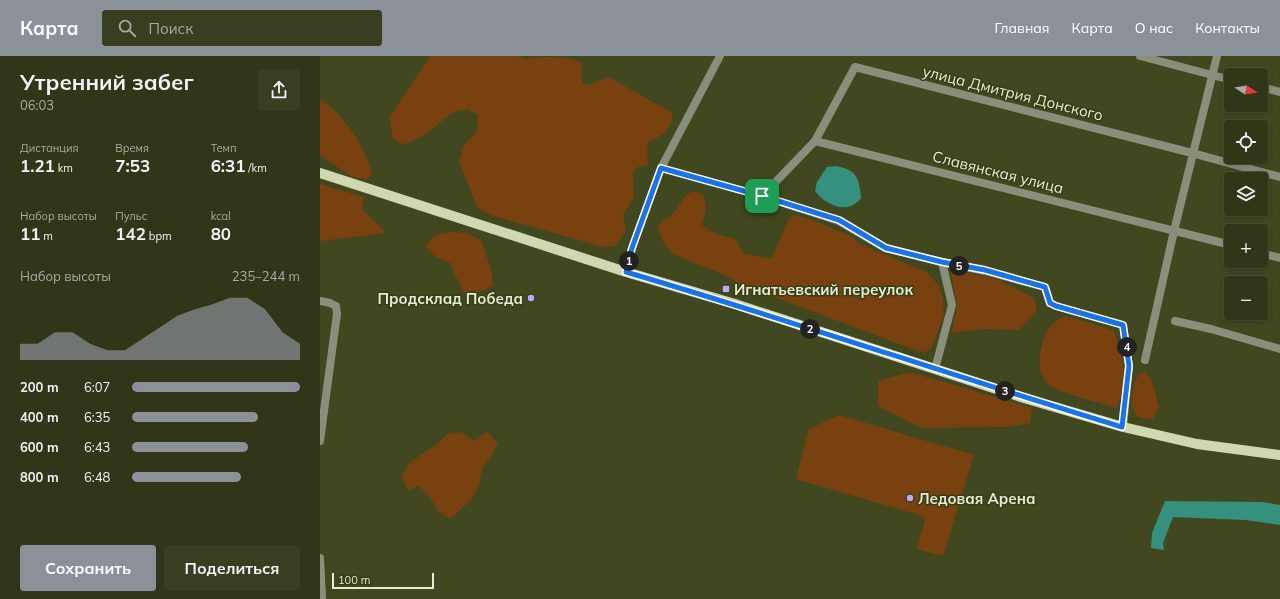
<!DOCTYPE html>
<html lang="ru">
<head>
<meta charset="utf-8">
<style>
	body { margin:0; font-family:Mulish,sans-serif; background:#393e21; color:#f1f3f6; height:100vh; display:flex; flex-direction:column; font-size:15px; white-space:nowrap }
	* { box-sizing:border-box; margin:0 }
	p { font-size:13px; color:#a8aba2 }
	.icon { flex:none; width:22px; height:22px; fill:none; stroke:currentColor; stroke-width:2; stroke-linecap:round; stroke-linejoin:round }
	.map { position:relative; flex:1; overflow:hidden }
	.side { display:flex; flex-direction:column; background:#313618; width:320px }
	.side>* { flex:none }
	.needle { width:26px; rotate:102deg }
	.controls { position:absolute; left:904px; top:12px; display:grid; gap:8px }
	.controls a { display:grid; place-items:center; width:44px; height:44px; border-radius:4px; background:#313618; box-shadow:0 2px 6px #0003,0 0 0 1px #4c5037; font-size:20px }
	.scale { position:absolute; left:12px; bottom:10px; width:102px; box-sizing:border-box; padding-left:4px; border:2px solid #e6ebd4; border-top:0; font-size:11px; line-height:14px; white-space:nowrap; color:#e6ebd4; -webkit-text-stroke:3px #373d15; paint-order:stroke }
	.pin { position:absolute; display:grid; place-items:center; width:34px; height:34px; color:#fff; margin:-17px; border-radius:8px; box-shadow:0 2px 6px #0006 }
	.km { position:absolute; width:20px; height:20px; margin:-10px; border-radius:50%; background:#222; color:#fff; font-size:11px; line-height:20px; text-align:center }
	.round { display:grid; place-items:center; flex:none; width:42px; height:42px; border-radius:4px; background:#393e21 }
	.head { display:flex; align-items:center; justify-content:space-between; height:68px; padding:0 20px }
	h1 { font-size:22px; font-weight:700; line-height:30px }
	.metrics { display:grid; grid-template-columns:repeat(3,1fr); gap:6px; height:68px; padding:4px 20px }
	.metrics div { display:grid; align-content:center }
	.metrics b { font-size:17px; font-weight:700 }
	.metrics small { font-size:11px; font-weight:400 }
	.metrics p { font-size:11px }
	.chart { height:112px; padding:8px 20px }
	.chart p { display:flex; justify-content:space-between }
	.chart svg { width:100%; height:72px; margin-top:4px; fill:#8c9099; opacity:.7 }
	.button { display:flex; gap:8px; margin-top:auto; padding:8px 20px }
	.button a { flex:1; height:46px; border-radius:4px; background:#8c9099; color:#fff; font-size:16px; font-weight:700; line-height:46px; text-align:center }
	.button a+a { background:#393e21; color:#f1f3f6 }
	ul { padding:0 20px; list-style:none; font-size:13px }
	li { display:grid; grid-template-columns:64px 48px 1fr; align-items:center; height:30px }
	li i { height:10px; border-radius:5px; background:#8c9099 }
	header { display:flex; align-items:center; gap:24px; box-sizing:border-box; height:56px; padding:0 20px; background:#8c9099; color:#fff }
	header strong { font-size:19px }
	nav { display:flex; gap:22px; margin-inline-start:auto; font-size:14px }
	.search { width:280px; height:36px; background:#393e21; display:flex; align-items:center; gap:10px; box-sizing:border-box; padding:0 14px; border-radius:4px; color:#a8aba2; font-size:15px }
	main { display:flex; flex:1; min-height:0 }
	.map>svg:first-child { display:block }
</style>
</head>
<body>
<header>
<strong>Карта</strong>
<div class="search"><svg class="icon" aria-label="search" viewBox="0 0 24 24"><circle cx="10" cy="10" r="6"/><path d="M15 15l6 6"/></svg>Поиск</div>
<nav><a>Главная</a><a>Карта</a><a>О нас</a><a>Контакты</a></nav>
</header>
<main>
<section class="side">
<div class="head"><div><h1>Утренний забег</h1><p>06:03</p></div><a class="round"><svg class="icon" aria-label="share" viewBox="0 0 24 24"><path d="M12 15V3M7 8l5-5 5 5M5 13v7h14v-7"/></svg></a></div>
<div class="metrics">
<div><p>Дистанция</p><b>1.21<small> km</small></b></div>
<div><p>Время</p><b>7:53</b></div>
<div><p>Темп</p><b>6:31<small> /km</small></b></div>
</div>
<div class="metrics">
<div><p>Набор высоты</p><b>11<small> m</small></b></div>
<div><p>Пульс</p><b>142<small> bpm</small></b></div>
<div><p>kcal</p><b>80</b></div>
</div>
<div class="chart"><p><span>Набор высоты</span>235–244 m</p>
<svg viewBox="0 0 160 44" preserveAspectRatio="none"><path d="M0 44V34L10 34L20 27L30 27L40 34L50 38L60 38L70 31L80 24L90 17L100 13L110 10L120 6L130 6L140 13L150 27L160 34V44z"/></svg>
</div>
<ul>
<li><b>200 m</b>6:07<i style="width:100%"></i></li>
<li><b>400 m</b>6:35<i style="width:75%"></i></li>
<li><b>600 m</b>6:43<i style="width:69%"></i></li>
<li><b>800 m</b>6:48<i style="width:65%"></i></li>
</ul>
<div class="button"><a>Сохранить</a><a>Поделиться</a></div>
</section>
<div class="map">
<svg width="960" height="543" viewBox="0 0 960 543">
	<rect width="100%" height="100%" fill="#414820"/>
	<!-- green -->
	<g fill="#78410f">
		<path d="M110,0H197L206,3C221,0 246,0 261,6L262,27L269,29L289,21L351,56L353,64L345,77L328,87C326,95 329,101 327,109L318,111L313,116L314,141L303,158L306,174L296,190L283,191L170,159L157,151L139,105L144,89L157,75L158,60L148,53L133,56L106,78L84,89L73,82L69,62Z"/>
		<path d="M0,43C22,56 48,94 52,119L47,123L32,121L0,99Z"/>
		<polygon points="0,128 44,141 42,153 66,177 0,185"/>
		<path d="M374,135L384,140L386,153L382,169C387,172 392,176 397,178C414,185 414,176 423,197L451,203L469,163L473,159L489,163L529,179L542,189L607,216L619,230L623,243L624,259L612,291L604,297L587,291L444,237L432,235L409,221L353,198L342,184L338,172C344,161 345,165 352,159C362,150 360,140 374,135Z"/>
		<polygon points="131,176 147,177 161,184 171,213 173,229 159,237 143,236 130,207 116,201 105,190 116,179"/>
		<polygon points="630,213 680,224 715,243 717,256 699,274 663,273 632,277 637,249"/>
		<path d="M746,260L793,274C804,298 809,328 796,352C786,349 733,334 729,329C718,319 718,302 722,289C726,274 731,266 746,260Z"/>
		<polygon points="590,316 712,352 710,367 688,371 602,372 558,350 558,325"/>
		<polygon points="825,316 832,325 839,351 832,364 818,361 811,350 814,328 819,317"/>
		<polygon points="519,359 654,399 623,500 597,493 605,464 602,460 476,423 489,373"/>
		<polygon points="142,376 154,385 168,376 178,388 162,414 159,429 152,443 130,463 117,454 110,441 98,430 88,435 82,421 89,407 116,389 127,378"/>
	</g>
	<!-- water -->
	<g fill="#36907e">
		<path d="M516,110C537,114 539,122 541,142C529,159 506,150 495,135L497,126L507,111Z"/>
		<polygon points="845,445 943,446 960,449 960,469 926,464 853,461 843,487 844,494 831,492 832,477"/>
	</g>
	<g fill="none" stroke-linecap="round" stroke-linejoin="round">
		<!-- minor -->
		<g stroke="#8a8f7c" stroke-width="8">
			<polyline points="820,0 911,24"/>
			<polyline points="941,31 960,36"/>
			<polyline points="495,85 911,189"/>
			<polyline points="341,112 442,140 519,165 565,192 622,206 665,215 725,231 730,247 736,250 803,269 809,310 803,371"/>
			<polyline points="442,140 495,85 535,11 872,97 960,121"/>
			<polyline points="941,197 960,202"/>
			<polyline points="306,216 312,192 341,112 400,0"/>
			<polyline points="0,245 10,247 16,250 17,258 0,385"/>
			<polyline points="855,265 891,273 960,293"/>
			<polyline points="825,304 854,175 897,0"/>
			<polyline points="615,313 632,249 622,206"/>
			<polyline points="0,502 2,543"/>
		</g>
		<!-- major -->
		<polyline stroke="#d0d8b2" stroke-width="10" points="0,117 306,216 415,248 704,342 803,371 877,388 960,399"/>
	</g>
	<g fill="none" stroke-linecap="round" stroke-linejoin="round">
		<defs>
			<path id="route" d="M341,112L442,140L519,164L566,192L622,206L665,214L725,231L730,247L736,250L803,269L809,310L802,371C636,321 473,265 306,216L312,192Z"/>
		</defs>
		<!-- route casing -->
		<use href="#route" stroke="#fff" stroke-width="8"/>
		<!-- route -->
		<use href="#route" stroke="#1a73e8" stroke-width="5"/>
	</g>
	<!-- markers -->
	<g fill="#bea9f4" stroke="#373d15" stroke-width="1.5">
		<rect x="402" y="229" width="8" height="8" rx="2"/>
		<circle cx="211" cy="242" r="4"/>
		<circle cx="590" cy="442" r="4"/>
	</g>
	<g text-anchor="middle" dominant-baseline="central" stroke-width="3" stroke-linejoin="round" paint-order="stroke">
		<!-- street labels -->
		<g font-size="15" fill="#e6ebd4" stroke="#373d15">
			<text transform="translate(693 37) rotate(14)">улица Дмитрия Донского</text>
			<text transform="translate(678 116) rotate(14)">Славянская улица</text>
		</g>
		<!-- poi labels -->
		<g font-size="15" font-weight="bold" fill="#e6ebd4" stroke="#373d15" text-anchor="start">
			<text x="414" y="233">Игнатьевский переулок</text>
			<text x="203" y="242" text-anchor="end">Продсклад Победа</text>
			<text x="598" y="442">Ледовая Арена</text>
		</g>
	</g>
</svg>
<div class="controls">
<a><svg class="needle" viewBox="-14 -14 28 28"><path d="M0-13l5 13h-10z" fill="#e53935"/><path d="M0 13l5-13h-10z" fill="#a8aba2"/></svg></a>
<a><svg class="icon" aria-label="locate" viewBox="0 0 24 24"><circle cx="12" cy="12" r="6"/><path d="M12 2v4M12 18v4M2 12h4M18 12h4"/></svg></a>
<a><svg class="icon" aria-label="layers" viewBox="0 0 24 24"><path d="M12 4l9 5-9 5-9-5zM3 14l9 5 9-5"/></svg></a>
<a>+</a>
<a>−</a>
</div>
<div class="scale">100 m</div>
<div class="pin" style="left:442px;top:140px;background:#1e9e55"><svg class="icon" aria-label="arrive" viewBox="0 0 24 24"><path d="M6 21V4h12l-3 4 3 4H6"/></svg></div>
<b class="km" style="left:309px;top:205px">1</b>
<b class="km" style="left:490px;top:273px">2</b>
<b class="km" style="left:685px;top:335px">3</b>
<b class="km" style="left:807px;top:291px">4</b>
<b class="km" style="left:639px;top:210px">5</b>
</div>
</main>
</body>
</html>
